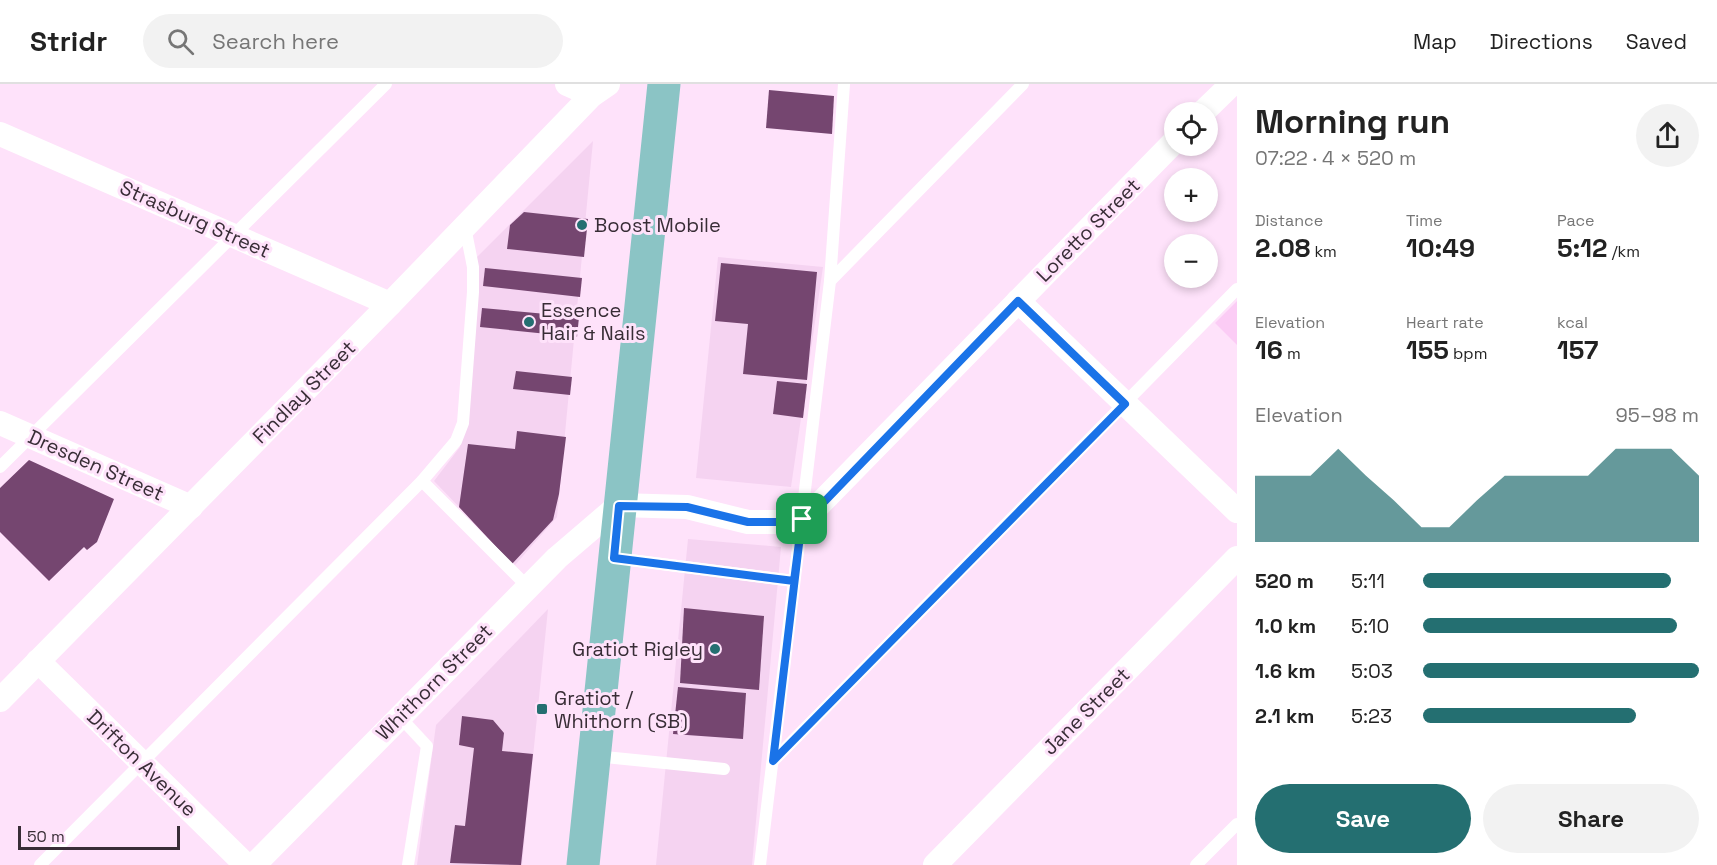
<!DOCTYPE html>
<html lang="en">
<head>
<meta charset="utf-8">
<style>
	body { margin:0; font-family:"Space Grotesk",sans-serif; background:#f2f2f2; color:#222; height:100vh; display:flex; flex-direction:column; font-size:22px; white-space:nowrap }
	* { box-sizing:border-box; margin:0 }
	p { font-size:20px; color:#767676 }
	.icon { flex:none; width:33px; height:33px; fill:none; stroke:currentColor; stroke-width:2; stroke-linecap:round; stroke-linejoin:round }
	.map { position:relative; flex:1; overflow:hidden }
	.details { display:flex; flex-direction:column; background:#fff; width:480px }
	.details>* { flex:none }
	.fabs { position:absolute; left:1164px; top:18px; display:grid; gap:12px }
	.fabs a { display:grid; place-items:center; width:54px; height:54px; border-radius:50%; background:#fff; box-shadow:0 3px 9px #0003; font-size:30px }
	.scale { position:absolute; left:18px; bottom:15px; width:162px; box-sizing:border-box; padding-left:6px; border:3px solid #382d36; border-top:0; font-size:16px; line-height:21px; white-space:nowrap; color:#382d36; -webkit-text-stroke:4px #fee2fa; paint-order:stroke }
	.pin { position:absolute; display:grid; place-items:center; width:51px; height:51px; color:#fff; margin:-26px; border-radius:12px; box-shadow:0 3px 9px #0006 }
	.round { display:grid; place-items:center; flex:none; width:63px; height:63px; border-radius:32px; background:#f2f2f2 }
	.overview { display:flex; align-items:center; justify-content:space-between; height:102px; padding:0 18px }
	h1 { font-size:33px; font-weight:700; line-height:45px }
	.figures { display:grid; grid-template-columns:repeat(3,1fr); gap:9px; height:102px; padding:6px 18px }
	.figures div { display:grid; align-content:center }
	.figures b { font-size:26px; font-weight:700 }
	.figures small { font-size:16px; font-weight:400 }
	.figures p { font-size:16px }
	.chart { height:168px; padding:12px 18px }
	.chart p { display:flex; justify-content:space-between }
	.chart svg { width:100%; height:108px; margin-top:6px; fill:#246f71; opacity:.7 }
	.cta { display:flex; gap:12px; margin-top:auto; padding:12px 18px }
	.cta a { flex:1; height:69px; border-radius:36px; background:#246f71; color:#fff; font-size:24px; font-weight:700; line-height:69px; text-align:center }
	.cta a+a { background:#f2f2f2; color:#222 }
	ul { padding:0 18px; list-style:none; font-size:20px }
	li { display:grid; grid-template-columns:96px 72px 1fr; align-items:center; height:45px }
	li i { height:15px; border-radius:8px; background:#246f71 }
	header { display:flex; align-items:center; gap:36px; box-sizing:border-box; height:84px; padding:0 30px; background:#fff; border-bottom:2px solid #e0e0e0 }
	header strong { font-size:28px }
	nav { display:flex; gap:33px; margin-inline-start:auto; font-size:21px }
	.search { width:420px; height:54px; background:#f2f2f2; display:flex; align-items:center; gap:15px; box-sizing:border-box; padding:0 21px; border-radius:33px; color:#767676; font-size:22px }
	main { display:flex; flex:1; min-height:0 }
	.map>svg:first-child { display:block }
</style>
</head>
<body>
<header>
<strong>Stridr</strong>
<div class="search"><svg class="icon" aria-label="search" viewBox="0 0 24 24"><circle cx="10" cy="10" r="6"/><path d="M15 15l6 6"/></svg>Search here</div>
<nav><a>Map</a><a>Directions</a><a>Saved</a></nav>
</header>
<main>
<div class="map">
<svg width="1237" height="781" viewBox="0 0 1237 781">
	<rect width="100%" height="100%" fill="#fee2fa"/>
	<!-- built -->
	<g fill="#f5d3f1">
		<polygon points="593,57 557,433 515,481 434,397 460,363 477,173"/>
		<polygon points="718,173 823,183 791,403 696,394"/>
		<polygon points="688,455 781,463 752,781 656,781"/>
		<polygon points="548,525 522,781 417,781 436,641"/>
	</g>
	<!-- green -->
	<polygon fill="#fbccf5" points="1237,217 1237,261 1215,239"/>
	<!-- building -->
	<g fill="#754670">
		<polygon points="769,6 834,12 832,50 766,44"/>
		<polygon points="524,128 588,135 584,173 507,165 510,141"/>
		<polygon points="721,179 817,188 807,296 743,290 748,240 715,237"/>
		<polygon points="485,184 582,194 580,213 483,202"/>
		<polygon points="482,224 579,233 577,253 480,243"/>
		<polygon points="516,287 572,293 570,311 513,305"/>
		<polygon points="777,297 807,300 803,334 773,330"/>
		<polygon points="517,347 566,353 559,410 553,436 512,480 459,423 468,360 515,365"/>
		<polygon points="29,376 114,415 97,458 87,466 84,463 49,497 0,448 0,404"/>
		<polygon points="684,524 764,532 759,606 680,599"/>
		<polygon points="678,603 746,609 743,655 673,650"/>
		<polygon points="462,632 493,636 504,649 502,667 533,670 521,781 450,779 455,741 465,742 474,664 459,661"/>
	</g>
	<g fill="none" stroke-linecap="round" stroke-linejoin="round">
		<!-- lane -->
		<g stroke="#fff" stroke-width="12">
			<polyline points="830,197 844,0"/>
			<polyline points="0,383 386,0"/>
			<polyline points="422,397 528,503"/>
			<polyline points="615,474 794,497"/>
			<polyline points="400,633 427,662 408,781"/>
			<polyline points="595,672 724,685"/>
			<polyline points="773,677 1237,205"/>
			<polyline points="40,781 422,397 456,357 463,339 473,208 473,183 465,143"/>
			<polyline points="760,781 830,197 1023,0"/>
			<polyline points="1196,781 1237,740"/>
		</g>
		<!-- street -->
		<g stroke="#fff" stroke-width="24">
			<polyline points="567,0 592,11"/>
			<polyline points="1203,28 1232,0"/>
			<polyline points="0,50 390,220"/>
			<polyline points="1018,217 1237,427"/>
			<polyline points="0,339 191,423"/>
			<polyline points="38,577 246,781"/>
			<polyline points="0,616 390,220 592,11 608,0"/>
			<polyline points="254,781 557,474 619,421 687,423 748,438 795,438 811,429 1174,58"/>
			<polyline points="935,781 1237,474"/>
		</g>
		<!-- primary -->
		<polyline stroke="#8bc4c5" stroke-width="33" points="583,781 664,0"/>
	</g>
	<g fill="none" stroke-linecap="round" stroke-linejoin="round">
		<defs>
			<polyline id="route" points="802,435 795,438 748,438 687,423 619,422 614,474 794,497 802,435 811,429 825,417 1018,217 1125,320 773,677 802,435"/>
		</defs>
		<!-- route casing -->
		<use href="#route" stroke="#fff" stroke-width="12"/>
		<!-- route -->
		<use href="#route" stroke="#1a73e8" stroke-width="8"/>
	</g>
	<!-- markers -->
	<g fill="#246f71" stroke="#fee2fa" stroke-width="2">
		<circle cx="582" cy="141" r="6"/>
		<circle cx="529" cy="238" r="6"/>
		<circle cx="715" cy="565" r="6"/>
		<rect x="536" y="619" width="12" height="12" rx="3"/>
	</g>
	<g text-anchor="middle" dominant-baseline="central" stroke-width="6" stroke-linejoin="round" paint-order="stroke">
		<!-- street labels -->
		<g font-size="20" fill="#382d36" stroke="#fee2fa">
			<text transform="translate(195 135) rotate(24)">Strasburg Street</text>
			<text transform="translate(1088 146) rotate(-45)">Loretto Street</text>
			<text transform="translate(304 308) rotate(-45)">Findlay Street</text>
			<text transform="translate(96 381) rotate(24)">Dresden Street</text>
			<text transform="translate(434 598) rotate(-45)">Whithorn Street</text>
			<text transform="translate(1086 627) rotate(-45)">Jane Street</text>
			<text transform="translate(142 679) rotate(44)">Drifton Avenue</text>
		</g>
		<!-- poi labels -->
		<g font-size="20" fill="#382d36" stroke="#fee2fa" text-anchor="start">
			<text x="594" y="141">Boost Mobile</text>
			<text x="541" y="226">Essence<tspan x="541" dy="23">Hair &amp; Nails</tspan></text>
			<text x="703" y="565" text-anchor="end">Gratiot Rigley</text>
			<text x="554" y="614">Gratiot /<tspan x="554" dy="23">Whithorn (SB)</tspan></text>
		</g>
	</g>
</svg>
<div class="fabs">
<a><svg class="icon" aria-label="locate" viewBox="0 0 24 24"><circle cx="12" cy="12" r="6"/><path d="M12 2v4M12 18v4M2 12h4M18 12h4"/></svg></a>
<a>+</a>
<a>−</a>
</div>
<div class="scale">50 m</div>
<div class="pin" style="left:802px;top:435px;background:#1e9e55"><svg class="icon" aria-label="arrive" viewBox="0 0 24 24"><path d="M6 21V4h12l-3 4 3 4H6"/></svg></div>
</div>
<section class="details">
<div class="overview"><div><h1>Morning run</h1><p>07:22 · 4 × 520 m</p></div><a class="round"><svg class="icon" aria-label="share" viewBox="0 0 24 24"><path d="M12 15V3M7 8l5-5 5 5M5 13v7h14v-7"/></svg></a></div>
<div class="figures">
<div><p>Distance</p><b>2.08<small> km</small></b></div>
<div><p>Time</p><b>10:49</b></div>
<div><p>Pace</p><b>5:12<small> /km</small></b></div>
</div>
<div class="figures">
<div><p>Elevation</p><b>16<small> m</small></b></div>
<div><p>Heart rate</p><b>155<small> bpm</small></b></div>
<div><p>kcal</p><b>157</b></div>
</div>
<div class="chart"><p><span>Elevation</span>95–98 m</p>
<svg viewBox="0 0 160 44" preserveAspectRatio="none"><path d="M0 44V17L10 17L20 17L30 6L40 17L50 27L60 38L70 38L80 27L90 17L100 17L110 17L120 17L130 6L140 6L150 6L160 17V44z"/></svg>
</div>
<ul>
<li><b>520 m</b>5:11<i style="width:90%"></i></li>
<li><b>1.0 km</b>5:10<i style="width:92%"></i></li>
<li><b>1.6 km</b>5:03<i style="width:100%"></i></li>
<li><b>2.1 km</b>5:23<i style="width:77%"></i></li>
</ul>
<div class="cta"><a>Save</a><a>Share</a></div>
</section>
</main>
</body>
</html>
